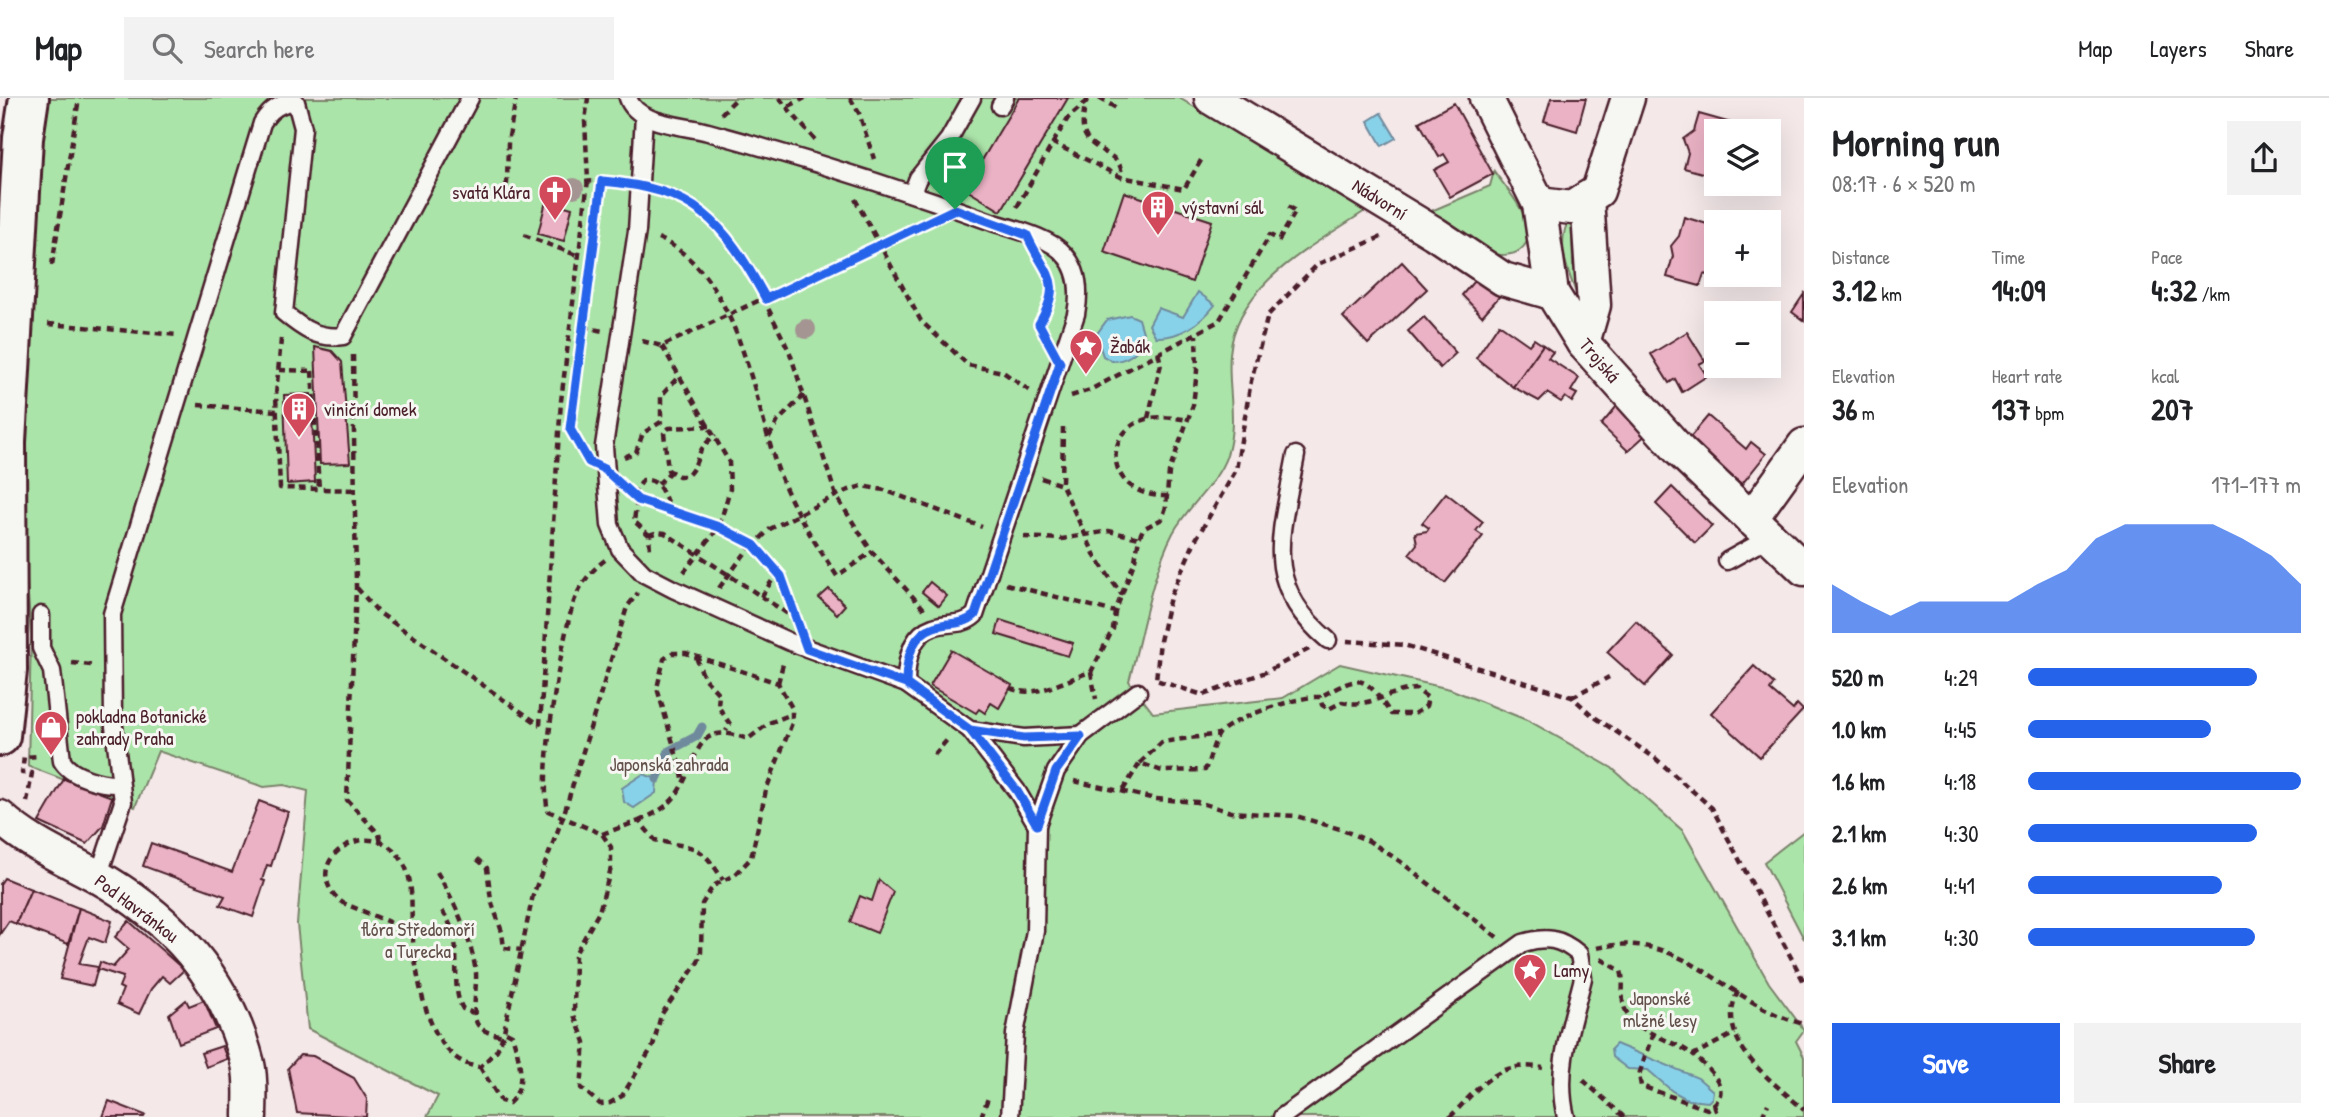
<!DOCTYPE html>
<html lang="en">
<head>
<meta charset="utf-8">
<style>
	body { margin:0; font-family:"Patrick Hand",sans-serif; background:#f2f2f2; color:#202124; height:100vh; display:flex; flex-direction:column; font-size:26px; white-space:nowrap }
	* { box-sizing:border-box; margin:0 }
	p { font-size:23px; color:#757577 }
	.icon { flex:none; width:38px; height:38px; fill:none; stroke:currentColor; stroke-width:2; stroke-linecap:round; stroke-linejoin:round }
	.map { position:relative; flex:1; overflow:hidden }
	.drawer { display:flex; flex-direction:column; background:#fff; width:525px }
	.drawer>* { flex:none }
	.buttons { position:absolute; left:1704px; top:21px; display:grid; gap:14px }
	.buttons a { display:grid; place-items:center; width:77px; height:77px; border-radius:0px; background:#fff; box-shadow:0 7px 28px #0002; font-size:35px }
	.pin { position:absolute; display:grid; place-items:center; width:60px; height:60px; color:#fff; margin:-72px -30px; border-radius:50% 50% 50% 0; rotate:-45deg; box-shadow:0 0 7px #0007 }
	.pin .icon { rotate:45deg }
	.round { display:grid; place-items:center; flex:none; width:74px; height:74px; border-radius:0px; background:#f2f2f2 }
	.overview { display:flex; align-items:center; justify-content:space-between; height:119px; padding:0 28px }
	h1 { font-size:38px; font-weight:700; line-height:52px }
	.figures { display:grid; grid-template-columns:repeat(3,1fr); gap:10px; height:119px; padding:7px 28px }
	.figures div { display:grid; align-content:center }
	.figures b { font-size:30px; font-weight:700 }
	.figures small { font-size:19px; font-weight:400 }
	.figures p { font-size:19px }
	.chart { height:196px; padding:14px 28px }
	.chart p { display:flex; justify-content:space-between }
	.chart svg { width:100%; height:126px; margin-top:7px; fill:#2563eb; opacity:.7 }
	.action { display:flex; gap:14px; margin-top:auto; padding:14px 28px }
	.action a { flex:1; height:80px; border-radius:0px; background:#2563eb; color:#fff; font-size:28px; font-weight:700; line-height:80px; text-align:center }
	.action a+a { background:#f2f2f2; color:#202124 }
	ul { padding:0 28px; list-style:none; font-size:23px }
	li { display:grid; grid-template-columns:112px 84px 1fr; align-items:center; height:52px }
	li i { height:18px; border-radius:9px; background:#2563eb }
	header { display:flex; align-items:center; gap:42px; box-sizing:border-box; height:98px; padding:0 35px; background:#fff; border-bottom:2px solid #e0e0e0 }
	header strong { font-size:33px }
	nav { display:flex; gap:38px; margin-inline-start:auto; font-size:24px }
	.search { width:490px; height:63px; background:#f2f2f2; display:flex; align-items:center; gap:18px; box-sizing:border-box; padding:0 24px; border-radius:0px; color:#757577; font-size:26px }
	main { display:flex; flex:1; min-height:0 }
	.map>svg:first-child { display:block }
</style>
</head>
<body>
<header>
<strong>Map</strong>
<div class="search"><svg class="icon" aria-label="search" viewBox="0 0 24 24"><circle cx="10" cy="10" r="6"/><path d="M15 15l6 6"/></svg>Search here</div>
<nav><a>Map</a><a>Layers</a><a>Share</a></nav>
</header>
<main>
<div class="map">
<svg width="1804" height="1019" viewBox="0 0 1804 1019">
	<rect width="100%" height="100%" fill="#f4e8e9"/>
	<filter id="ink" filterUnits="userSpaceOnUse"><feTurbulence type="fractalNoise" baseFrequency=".0143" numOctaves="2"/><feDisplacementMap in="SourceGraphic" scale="14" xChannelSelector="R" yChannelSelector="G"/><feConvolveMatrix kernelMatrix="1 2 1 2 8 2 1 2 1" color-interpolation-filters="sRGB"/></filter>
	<g filter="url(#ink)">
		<!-- green -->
		<g fill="#abe4a9" stroke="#7a826a" stroke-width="2">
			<path d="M48,0H1179L1368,111C1315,147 1236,185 1230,256C1227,289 1238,323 1227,357C1216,388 1188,407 1173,435C1151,477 1142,537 1129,583L1153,615L1283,600L1340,566L1450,591L1529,623L1612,670L1683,733L1769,885L1804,932L1796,943L1804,959V1019H427L438,998L308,931L297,826L308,693L284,687L264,689L158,653L135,709L28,668L31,538L23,429L25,308L35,85Z"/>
			<path d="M1494,73C1506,91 1546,132 1520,152C1513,158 1497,158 1488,155C1468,146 1448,127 1429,114L1490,88Z"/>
			<path d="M1571,118L1580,134L1572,136L1573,167L1581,166L1583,198L1578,200C1568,173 1554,145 1571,118Z"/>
			<polygon points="1804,733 1804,841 1764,764"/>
		</g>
		<!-- water -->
		<g fill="#88d2e9" stroke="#6f8a9d" stroke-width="2">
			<polygon points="1381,15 1396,40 1382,48 1368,23"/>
			<path d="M1198,194L1215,207C1201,225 1180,240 1156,239L1149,227L1158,210L1183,219Z"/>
			<path d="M1130,217L1139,221L1145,241C1138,254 1127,263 1112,263L1103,258L1096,237L1107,222Z"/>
			<polygon points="643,676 657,681 656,695 634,710 624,704 622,690"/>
			<polygon points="1616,946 1698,980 1713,993 1712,1000 1708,1004 1689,1002 1672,993 1648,972 1628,971 1612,959 1611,951"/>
		</g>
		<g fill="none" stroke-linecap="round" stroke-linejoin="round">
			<!-- stream -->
			<polyline stroke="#6f8a9d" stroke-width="9" points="657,681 669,653 697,638 702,629"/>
		</g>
		<!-- building -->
		<g fill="#eab2c4" stroke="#4a1f2b" stroke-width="2">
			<polygon points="1019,0 1068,0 1001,113 965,91"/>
			<polygon points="1551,0 1586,0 1577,33 1544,23"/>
			<polygon points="1454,5 1493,76 1450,99 1434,72 1449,64 1444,56 1439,59 1419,24"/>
			<polygon points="1699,16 1738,27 1736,33 1717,33 1717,79 1684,70 1688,55 1683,41 1694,33"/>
			<polygon points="1124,94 1212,123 1192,184 1104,154"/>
			<polygon points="546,103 572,110 564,143 538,136"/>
			<polygon points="1684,119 1717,129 1714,141 1717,142 1716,149 1710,171 1708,177 1704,176 1700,188 1667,179 1673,158 1671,148 1679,138"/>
			<polygon points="1402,164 1427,191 1368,246 1343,219"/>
			<polygon points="1479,177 1499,199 1482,218 1462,197"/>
			<polygon points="1804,196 1804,223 1792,214"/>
			<polygon points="1424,219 1456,255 1440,270 1408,233"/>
			<polygon points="1499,226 1529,247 1534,241 1543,247 1513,289 1476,260"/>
			<polygon points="1687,234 1705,263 1699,266 1707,278 1682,294 1675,281 1669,285 1651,256"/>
			<polygon points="1543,247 1553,254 1548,260 1579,280 1571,293 1577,296 1572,304 1565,299 1561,304 1547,295 1539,303 1513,289"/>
			<polygon points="315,249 332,253 342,264 350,365 320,366"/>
			<polygon points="311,296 315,384 287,386 284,297"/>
			<polygon points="1622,302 1649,334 1628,353 1601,327"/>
			<polygon points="1708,318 1746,351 1751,344 1766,356 1742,386 1686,344"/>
			<polygon points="1672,389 1712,428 1695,445 1656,406"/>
			<polygon points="1446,395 1483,424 1476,433 1483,438 1445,485 1409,456 1417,446 1415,435 1427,433 1429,430 1422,425"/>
			<polygon points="930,484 947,498 939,508 922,494"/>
			<polygon points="829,491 845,507 837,516 819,500"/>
			<polygon points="1000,522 1073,545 1068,558 996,536"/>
			<polygon points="1636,523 1673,557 1645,588 1607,554"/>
			<polygon points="951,552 1012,587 999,610 991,605 985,615 979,611 976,615 930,588"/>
			<polygon points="1754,568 1774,586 1770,592 1793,612 1797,606 1803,612 1760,659 1711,615"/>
			<polygon points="64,681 112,699 103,728 87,746 39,724"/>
			<polygon points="259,703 288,714 271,768 267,767 262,782 265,783 253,819 220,807 225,798 143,768 151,745 232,774"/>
			<polygon points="4,780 31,791 16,826 9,823 0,836 0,786"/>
			<polygon points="879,782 893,794 877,835 850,824 860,798 872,803"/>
			<polygon points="31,791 79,810 68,846 16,826"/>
			<polygon points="79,810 112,823 105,845 89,839 79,866 98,869 93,888 60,881"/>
			<polygon points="129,823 184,872 170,885 162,878 151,891 139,916 117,906 123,891 119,889 123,879 98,871 100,864 113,869 129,851 115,839"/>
			<polygon points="186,902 189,908 204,902 216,931 179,945 169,916"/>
			<polygon points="222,948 227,961 206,969 201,955"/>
			<polygon points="300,957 313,958 354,980 367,1001 366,1019 297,1015 288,970"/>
			<polygon points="109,1003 145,1017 144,1019 103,1019"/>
		</g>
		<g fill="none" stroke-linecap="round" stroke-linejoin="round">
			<defs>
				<g id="lane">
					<path d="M628,0C637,27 684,27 708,34C803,60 899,90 992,124C1013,131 1049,139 1064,156C1080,173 1080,195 1076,216L975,517C962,529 949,523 933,529C910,537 906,565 906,586"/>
					<polyline points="1000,8 1005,0"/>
					<polyline points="644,18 637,133 604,348 610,427 620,451 644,476 673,491 790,544 906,586 970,632 1024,640 1081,637"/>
					<polyline points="912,95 918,80 949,41 972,0"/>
					<path d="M1296,357C1282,435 1259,484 1328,542"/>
					<polyline points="1727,463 1770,439"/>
					<path d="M41,517V550L52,573L62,663C71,679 103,687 120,686"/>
					<polyline points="970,632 1017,693 1037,727"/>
					<path d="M98,779L123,704L113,620L112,516L262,25C270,12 280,4 296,4L303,30L284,215C303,231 317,241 343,238L470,0"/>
					<polyline points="1010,1019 1015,936 1035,833 1037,727 1056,673 1081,637 1138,594"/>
					<path d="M1282,1019L1523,845C1547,838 1560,840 1579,856L1583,880C1572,925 1554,972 1566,1019"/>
				</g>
				<g id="street">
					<polyline points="1211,0 1434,135 1503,181 1552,195"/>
					<polyline points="1486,0 1539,106 1552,195 1583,245 1680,353 1804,471"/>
					<polyline points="1539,106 1572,110 1598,93 1628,0"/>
					<polyline points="1583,245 1594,207 1587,100"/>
					<polyline points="1751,421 1804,347"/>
					<path d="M0,719C28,745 62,759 95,777C172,820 226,880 248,966C252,982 250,1002 250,1019"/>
				</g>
				<polyline id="secondary" points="0,638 7,572 6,344 23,40 29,0"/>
			</defs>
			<!-- lane casing -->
			<use href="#lane" stroke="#4a1f2b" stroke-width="21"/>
			<!-- street casing -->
			<use href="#street" stroke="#4a1f2b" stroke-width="37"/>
			<!-- secondary casing -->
			<use href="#secondary" stroke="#4a1f2b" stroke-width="44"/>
			<!-- path -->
			<g stroke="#4a1f2b" stroke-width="4.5" stroke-dasharray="7 5" stroke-linecap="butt">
				<polyline points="779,0 815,42"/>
				<polyline points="850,0 859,15 874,61"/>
				<path d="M1088,0C1084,7 1084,14 1083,22C1079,57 1126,50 1121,79"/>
				<polyline points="1099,0 1118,11"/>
				<polyline points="789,8 805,0"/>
				<polyline points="721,16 737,0"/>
				<polyline points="1053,45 1068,20 1085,5"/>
				<polyline points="659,91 693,108 712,122 740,153 790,255 836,398 872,454 925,512"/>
				<polyline points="501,98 507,85 508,44 516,0"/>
				<polyline points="855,101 921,223 968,267 1003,274 1030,293"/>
				<path d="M560,106C567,78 594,83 619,85"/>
				<polyline points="1017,109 1053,45 1121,79 1184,91 1203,59"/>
				<polyline points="524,137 579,158"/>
				<path d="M658,140C737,175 752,293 776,366C790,407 813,442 837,478L872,454"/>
				<polyline points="52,167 79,0"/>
				<polyline points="48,226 178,237"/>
				<polyline points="583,229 603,233"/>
				<polyline points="281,241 276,297 280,390 357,392"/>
				<path d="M1045,241L1039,226C1050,208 1058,192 1046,172"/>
				<polyline points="642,243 662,248 926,124"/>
				<polyline points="662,248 729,364 730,391 719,429 684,474"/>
				<polyline points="353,257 356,490 347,702 379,736 381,745"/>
				<polyline points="279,272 316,273"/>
				<polyline points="312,273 319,391"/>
				<polyline points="1071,298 1090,292 1219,223 1270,137 1279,142 1296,113 1286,107"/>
				<polyline points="198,307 277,313"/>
				<polyline points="1148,320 1161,266 1158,254"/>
				<path d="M710,328L669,330L664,335L668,372L679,378H687C702,363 693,353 716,337"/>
				<polyline points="1063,329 1062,387 1096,460 1122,497"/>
				<polyline points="769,339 778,323 804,297"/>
				<polyline points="582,354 570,331 602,83"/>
				<polyline points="624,359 636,354 643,335 661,324 661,298 679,278"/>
				<polyline points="1041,380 1062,387"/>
				<polyline points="658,386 670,374"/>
				<polyline points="631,395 637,402 719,429 754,447 770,431 843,394 862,388 884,392 982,429"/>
				<path d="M633,397L643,382C662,380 663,400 672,413"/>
				<path d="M1168,398C1104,400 1099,330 1151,320C1163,318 1176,320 1188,322"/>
				<polyline points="637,402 634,423 649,437 650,452"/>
				<polyline points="649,437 658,434 665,435 791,518"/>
				<polyline points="1024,439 1062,441 1109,433 1139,440"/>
				<polyline points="754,447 781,478 798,524"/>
				<path d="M605,462C589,474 577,491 572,510C560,550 539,676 548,713L602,736L611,749V770L599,814L575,856L574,917L585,944L581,990L600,1006L610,1005L622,998L653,948L661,917L698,864L701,855L702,806L713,788L736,776L751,760L766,692L792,625V610L778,585L686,555H672L664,561L657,590L684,683"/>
				<polyline points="1006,486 1115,514 1135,462 1139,440 1143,431 1162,421 1166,409 1169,374 1193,307 1197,273 1196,237"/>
				<polyline points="357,490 378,514 540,627"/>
				<polyline points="719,490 752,446"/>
				<polyline points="761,499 778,474"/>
				<polyline points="1347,543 1404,547 1572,599 1593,618 1655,660 1712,710 1804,884"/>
				<polyline points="1309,551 1266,574 1203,597 1156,582 1160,543 1170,499 1195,443 1236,372 1251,283 1268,217 1318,166 1381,139"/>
				<polyline points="696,559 704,580 719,596 718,608 730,626 726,633"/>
				<polyline points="72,565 91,567"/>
				<polyline points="1091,574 1096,601"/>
				<polyline points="778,585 784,562"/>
				<path d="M1010,590C1035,602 1066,581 1091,574L1113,531L1115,514"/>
				<polyline points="1572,599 1609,579"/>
				<polyline points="540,627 561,303 588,82 585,23 588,0"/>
				<polyline points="934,657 947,642"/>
				<polyline points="1140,665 1162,644 1219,636"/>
				<polyline points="1074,683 1156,701 1197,704 1231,714 1296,718 1340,731 1369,743 1401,764 1497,839"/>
				<path d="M1123,692L1140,665L1162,673L1205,672C1210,661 1213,645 1219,636C1231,620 1302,597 1320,599L1322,607L1329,611L1342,604C1369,611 1390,592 1416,591L1428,600L1426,608L1414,616H1391C1364,577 1363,575 1320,599"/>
				<polyline points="27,704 32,675 22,675 24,659 40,658"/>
				<path d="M639,723C654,716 669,709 678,694C700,659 694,621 748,641L769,625L792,616"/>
				<path d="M602,736L639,723L655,742C695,752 698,742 723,782"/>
				<polyline points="477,761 487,770 491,802 502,834 504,850 522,852"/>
				<path d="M437,774C455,805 471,839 476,875C477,888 471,919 478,927C484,935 494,936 503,938"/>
				<path d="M442,813C468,847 447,884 463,911L473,915"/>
				<path d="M413,834L343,805C288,763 384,703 408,776C413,793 411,813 412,830C415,873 426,964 480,969L497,952L503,938L533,797L563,719L627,509L638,495"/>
				<path d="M1597,850C1684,829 1728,908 1804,926"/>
				<path d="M1601,861L1621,873C1625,885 1620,899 1625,911C1636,936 1673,941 1693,957L1735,935"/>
				<path d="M1738,893C1713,944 1772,982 1804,1012"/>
				<path d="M1653,935L1639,977L1641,988L1707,1011C1737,994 1710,972 1693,957"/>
				<path d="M480,969L501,1003L509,1005C528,989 519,958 512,937L504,933"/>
				<polyline points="1583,982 1624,1019"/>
				<polyline points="1714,1007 1718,1019"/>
				<polyline points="981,1019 988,1000"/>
				<path d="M1450,1019C1480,989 1497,961 1543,970"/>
				<polyline points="1762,1019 1768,1006"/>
			</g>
			<!-- lane -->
			<use href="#lane" stroke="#f6f6f2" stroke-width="16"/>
			<!-- street -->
			<use href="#street" stroke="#f6f6f2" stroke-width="32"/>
			<!-- secondary -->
			<use href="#secondary" stroke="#f6f6f2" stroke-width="38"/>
		</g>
		<!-- trees -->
		<g fill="#a49492">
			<circle cx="574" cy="90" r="10"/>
			<circle cx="806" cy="231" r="10"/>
		</g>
	</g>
	<g fill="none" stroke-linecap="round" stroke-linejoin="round" filter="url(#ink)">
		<defs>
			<path id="route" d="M955,111L766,201C722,121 696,91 602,83L570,331L589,364L604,371L638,402L719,429L754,447L781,478L807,551L906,586L970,632L1024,640L1081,638L1056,673L1037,727L1017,693L970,632L906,586C906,565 910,537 934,529C949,523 961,529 975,517L1060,265L1039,226C1065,181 1045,178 1027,137L955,111"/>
		</defs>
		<!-- route casing -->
		<use href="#route" stroke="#fff" stroke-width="14"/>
		<!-- route -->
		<use href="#route" stroke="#2563eb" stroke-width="9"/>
	</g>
	<!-- icons -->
	<defs>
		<symbol id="church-pin" viewBox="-11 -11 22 30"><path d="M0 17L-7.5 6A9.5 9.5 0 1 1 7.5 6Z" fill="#d1495b" stroke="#f6f6f2"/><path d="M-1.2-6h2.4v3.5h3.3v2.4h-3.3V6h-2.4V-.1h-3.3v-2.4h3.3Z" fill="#fff"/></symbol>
		<symbol id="building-pin" viewBox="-11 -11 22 30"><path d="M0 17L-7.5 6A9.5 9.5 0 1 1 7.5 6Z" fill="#d1495b" stroke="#f6f6f2"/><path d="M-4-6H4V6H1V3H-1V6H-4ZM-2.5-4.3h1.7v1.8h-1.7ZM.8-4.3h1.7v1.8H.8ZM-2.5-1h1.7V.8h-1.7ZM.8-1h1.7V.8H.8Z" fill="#fff"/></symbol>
		<symbol id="sight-pin" viewBox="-11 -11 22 30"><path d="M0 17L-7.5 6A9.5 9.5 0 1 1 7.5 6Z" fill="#d1495b" stroke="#f6f6f2"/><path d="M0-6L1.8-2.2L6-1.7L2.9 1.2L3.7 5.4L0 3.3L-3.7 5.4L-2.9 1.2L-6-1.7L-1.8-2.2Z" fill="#fff"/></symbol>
		<symbol id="shop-pin" viewBox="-11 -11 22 30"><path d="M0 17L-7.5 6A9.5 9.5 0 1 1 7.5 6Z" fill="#d1495b" stroke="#f6f6f2"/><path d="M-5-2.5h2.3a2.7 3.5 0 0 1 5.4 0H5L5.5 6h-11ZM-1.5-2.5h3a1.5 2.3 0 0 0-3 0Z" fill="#fff"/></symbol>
	</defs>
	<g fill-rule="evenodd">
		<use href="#church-pin" x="536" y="75" width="38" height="52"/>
		<use href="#building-pin" x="1139" y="90" width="38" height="52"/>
		<use href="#sight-pin" x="1067" y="229" width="38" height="52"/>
		<use href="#building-pin" x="280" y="292" width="38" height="52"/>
		<use href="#shop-pin" x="32" y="610" width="38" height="52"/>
		<use href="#sight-pin" x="1511" y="853" width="38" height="52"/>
	</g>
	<g text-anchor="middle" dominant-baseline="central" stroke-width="6" stroke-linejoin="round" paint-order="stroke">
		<!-- poi labels -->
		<g font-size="19" fill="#4a1f2b" stroke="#f6f6f2" text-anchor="start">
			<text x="530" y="94" text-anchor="end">svatá Klára</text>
			<text x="1182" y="109">výstavní sál</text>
			<text x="1110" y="248">Žabák</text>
			<text x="324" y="311">viniční domek</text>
			<text x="76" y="618">pokladna Botanické<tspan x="76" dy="22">zahrady Praha</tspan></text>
			<text x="1554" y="872">Lamy</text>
		</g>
		<!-- street labels -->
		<g font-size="19" fill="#4a1f2b" stroke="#f6f6f2">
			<text transform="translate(1380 101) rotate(32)">Nádvorní</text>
			<text transform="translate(1600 262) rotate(50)">Trojská</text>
			<text transform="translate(137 810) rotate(37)">Pod Havránkou</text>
		</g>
		<!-- park labels -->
		<g font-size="19" fill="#62504a" stroke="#f6f6f2">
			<text x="669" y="666">Japonská zahrada</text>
			<text x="418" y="831">flóra Středomoří<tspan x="418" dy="22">a Turecka</tspan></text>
			<text x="1660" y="900">Japonské<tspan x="1660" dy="22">mlžné lesy</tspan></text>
		</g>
	</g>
</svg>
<div class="buttons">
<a><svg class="icon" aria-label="layers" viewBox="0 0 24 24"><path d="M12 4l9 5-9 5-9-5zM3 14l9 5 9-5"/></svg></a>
<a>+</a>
<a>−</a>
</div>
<div class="pin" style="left:955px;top:111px;background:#1e9e55"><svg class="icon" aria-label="arrive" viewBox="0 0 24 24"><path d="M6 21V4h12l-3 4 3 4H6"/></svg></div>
</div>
<section class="drawer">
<div class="overview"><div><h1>Morning run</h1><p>08:17 · 6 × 520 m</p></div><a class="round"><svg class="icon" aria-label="share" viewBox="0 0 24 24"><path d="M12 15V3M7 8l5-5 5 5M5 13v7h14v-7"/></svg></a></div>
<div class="figures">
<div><p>Distance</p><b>3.12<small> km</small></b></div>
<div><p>Time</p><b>14:09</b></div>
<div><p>Pace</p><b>4:32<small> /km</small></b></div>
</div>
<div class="figures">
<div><p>Elevation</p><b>36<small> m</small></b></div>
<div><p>Heart rate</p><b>137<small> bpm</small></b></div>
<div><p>kcal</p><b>207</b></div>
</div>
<div class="chart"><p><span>Elevation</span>171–177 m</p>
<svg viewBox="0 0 160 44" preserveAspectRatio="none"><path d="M0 44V27L10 33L20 38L30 33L40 33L50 33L60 33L70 27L80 22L90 11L100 6L110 6L120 6L130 6L140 11L150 17L160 27V44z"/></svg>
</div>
<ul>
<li><b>520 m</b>4:29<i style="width:84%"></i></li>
<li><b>1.0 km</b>4:45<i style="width:67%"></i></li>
<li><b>1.6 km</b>4:18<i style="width:100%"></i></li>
<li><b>2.1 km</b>4:30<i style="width:84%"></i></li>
<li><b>2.6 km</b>4:41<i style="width:71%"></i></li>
<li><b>3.1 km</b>4:30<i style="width:83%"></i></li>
</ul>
<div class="action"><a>Save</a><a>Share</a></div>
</section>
</main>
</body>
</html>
